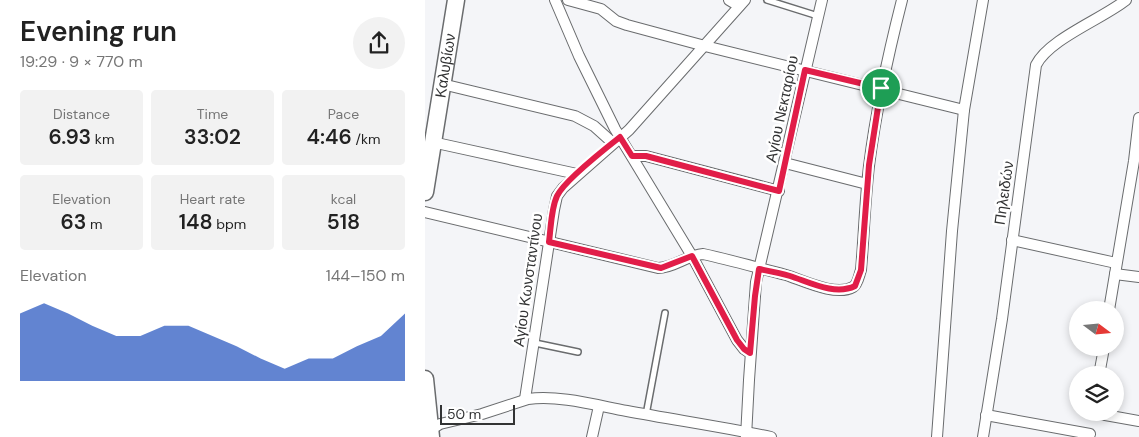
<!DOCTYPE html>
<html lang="en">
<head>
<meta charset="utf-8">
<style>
	body { margin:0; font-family:"DM Sans",sans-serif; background:#f2f2f2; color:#222; height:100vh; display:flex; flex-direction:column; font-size:19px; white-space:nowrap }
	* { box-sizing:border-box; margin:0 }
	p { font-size:16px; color:#767676 }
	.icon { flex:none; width:28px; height:28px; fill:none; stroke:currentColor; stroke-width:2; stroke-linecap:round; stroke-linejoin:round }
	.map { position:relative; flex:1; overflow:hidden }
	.side { display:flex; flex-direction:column; background:#fff; width:425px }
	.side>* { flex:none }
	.needle { width:32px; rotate:106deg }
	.tools { position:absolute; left:644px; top:301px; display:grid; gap:10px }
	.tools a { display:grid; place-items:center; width:55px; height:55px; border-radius:50%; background:#fff; box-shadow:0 2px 8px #0003; font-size:25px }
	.scale { position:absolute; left:15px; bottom:12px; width:75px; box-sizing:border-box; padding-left:5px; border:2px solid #323334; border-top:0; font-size:14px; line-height:18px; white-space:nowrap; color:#323334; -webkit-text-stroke:4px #fff; paint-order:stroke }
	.pin { position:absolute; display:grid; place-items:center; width:42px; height:42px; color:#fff; margin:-21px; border:2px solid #fff; border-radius:50%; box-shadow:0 1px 5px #0007 }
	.round { display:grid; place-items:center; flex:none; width:52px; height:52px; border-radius:26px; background:#f2f2f2 }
	.overview { display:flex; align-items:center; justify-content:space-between; height:85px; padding:0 20px }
	h1 { font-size:28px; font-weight:600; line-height:38px }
	.metrics { display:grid; grid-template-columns:repeat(3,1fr); gap:8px; height:85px; padding:5px 20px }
	.metrics div { display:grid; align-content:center; border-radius:5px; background:#f2f2f2; text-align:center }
	.metrics b { font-size:21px; font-weight:600 }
	.metrics small { font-size:14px; font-weight:400 }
	.metrics p { font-size:14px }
	.chart { height:140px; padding:10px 20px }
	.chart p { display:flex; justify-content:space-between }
	.chart svg { width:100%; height:90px; margin-top:5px; fill:#2051be; opacity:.7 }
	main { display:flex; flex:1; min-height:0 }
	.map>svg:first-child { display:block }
</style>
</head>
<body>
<main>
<section class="side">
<div class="overview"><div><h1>Evening run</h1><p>19:29 · 9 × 770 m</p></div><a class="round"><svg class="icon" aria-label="share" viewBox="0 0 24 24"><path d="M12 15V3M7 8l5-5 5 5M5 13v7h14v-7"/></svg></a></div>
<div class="metrics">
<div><p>Distance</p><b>6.93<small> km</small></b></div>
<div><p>Time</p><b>33:02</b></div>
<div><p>Pace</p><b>4:46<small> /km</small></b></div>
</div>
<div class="metrics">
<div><p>Elevation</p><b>63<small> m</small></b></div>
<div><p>Heart rate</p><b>148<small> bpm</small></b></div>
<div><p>kcal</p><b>518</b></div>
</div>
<div class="chart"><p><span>Elevation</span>144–150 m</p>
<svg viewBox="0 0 160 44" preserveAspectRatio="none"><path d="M0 44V11L10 6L20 11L30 17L40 22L50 22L60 17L70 17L80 22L90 27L100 33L110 38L120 33L130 33L140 27L150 22L160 11V44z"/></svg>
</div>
</section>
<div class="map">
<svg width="714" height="437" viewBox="0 0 714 437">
	<rect width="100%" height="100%" fill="#f4f5f8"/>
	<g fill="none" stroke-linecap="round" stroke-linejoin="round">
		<defs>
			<g id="lane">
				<polyline points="342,0 393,16"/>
				<polyline points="110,343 153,352"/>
				<polyline points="221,415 240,313"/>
			</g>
			<g id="street">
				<polyline points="130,0 154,56 190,129 267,256 312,340 319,349 325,353"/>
				<polyline points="143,0 176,9 191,21 202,25 280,46 539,110"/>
				<polyline points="304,0 314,6"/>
				<polyline points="17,84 150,116 169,126 188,143"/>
				<polyline points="7,142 152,174"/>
				<polyline points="207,156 221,156 354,191"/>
				<polyline points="360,163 442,184"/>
				<path d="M0,212L233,268C249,268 262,255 278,254C306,260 333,268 361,275C377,280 411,297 428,287C433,284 434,275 436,270C439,235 440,200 444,166C451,110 463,55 477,0"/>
				<polyline points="587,240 691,263"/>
				<polyline points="690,274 714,277"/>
				<polyline points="684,310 709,161 714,118"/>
				<polyline points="674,375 679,348"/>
				<polyline points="100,399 129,210 132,196 138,188 204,130 320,0"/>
				<polyline points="669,413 714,421"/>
				<polyline points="561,415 665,434"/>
				<path d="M5,430L15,424L57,414L103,399C135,395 170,405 202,411C250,420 298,427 346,437"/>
				<polyline points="167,437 174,406"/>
				<polyline points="321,437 324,380 331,282 397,0"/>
				<polyline points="512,437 527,231 539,110 558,0"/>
				<path d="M558,437L577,319L611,65C624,39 677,19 701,0"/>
			</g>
			<g id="primary">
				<path id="s1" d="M0,192L31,0"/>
				<polyline points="0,379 6,437"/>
			</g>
		</defs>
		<!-- lane casing -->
		<use href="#lane" stroke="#6a6c6e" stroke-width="8"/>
		<!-- street casing -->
		<use href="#street" stroke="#6a6c6e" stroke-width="12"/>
		<!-- primary casing -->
		<use href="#primary" stroke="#6a6c6e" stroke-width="19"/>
		<!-- lane -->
		<use href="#lane" stroke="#fff" stroke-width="5"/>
		<!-- street -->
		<use href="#street" stroke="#fff" stroke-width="10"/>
		<!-- primary -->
		<use href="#primary" stroke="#fff" stroke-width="16"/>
	</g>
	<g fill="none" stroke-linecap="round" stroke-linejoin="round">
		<defs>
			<path id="route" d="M380,70L456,88L444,165L436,270L430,286C410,296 384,282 365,276C355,273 344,271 334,269L330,296L325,353L319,349L312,340L267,256L236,268L124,242C126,227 126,209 132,196C139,181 181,148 195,137L207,156H221L354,191Z"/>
		</defs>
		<!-- route casing -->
		<use href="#route" stroke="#fff" stroke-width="10"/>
		<!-- route -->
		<use href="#route" stroke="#e11d48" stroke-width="6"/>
	</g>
	<g text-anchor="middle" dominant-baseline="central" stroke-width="5" stroke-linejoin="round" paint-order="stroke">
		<!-- street labels -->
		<g font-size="15" fill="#323334" stroke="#fff">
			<text stroke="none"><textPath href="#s1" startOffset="128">Καλυβίων</textPath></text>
			<text transform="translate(357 109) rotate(-78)">Αγίου Νεκταρίου</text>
			<text transform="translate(579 193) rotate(-82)">Πηλειδών</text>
			<text transform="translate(103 280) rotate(-82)">Αγίου Κωνσταντίνου</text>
		</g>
	</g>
</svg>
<div class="tools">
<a><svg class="needle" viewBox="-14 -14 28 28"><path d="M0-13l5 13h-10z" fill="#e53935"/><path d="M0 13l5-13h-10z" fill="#767676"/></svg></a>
<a><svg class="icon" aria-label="layers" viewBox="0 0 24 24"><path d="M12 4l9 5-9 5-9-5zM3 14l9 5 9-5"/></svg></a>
</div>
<div class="scale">50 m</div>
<div class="pin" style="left:456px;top:88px;background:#1e9e55"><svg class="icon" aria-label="arrive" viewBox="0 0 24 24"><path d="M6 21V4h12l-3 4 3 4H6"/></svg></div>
</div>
</main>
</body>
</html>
